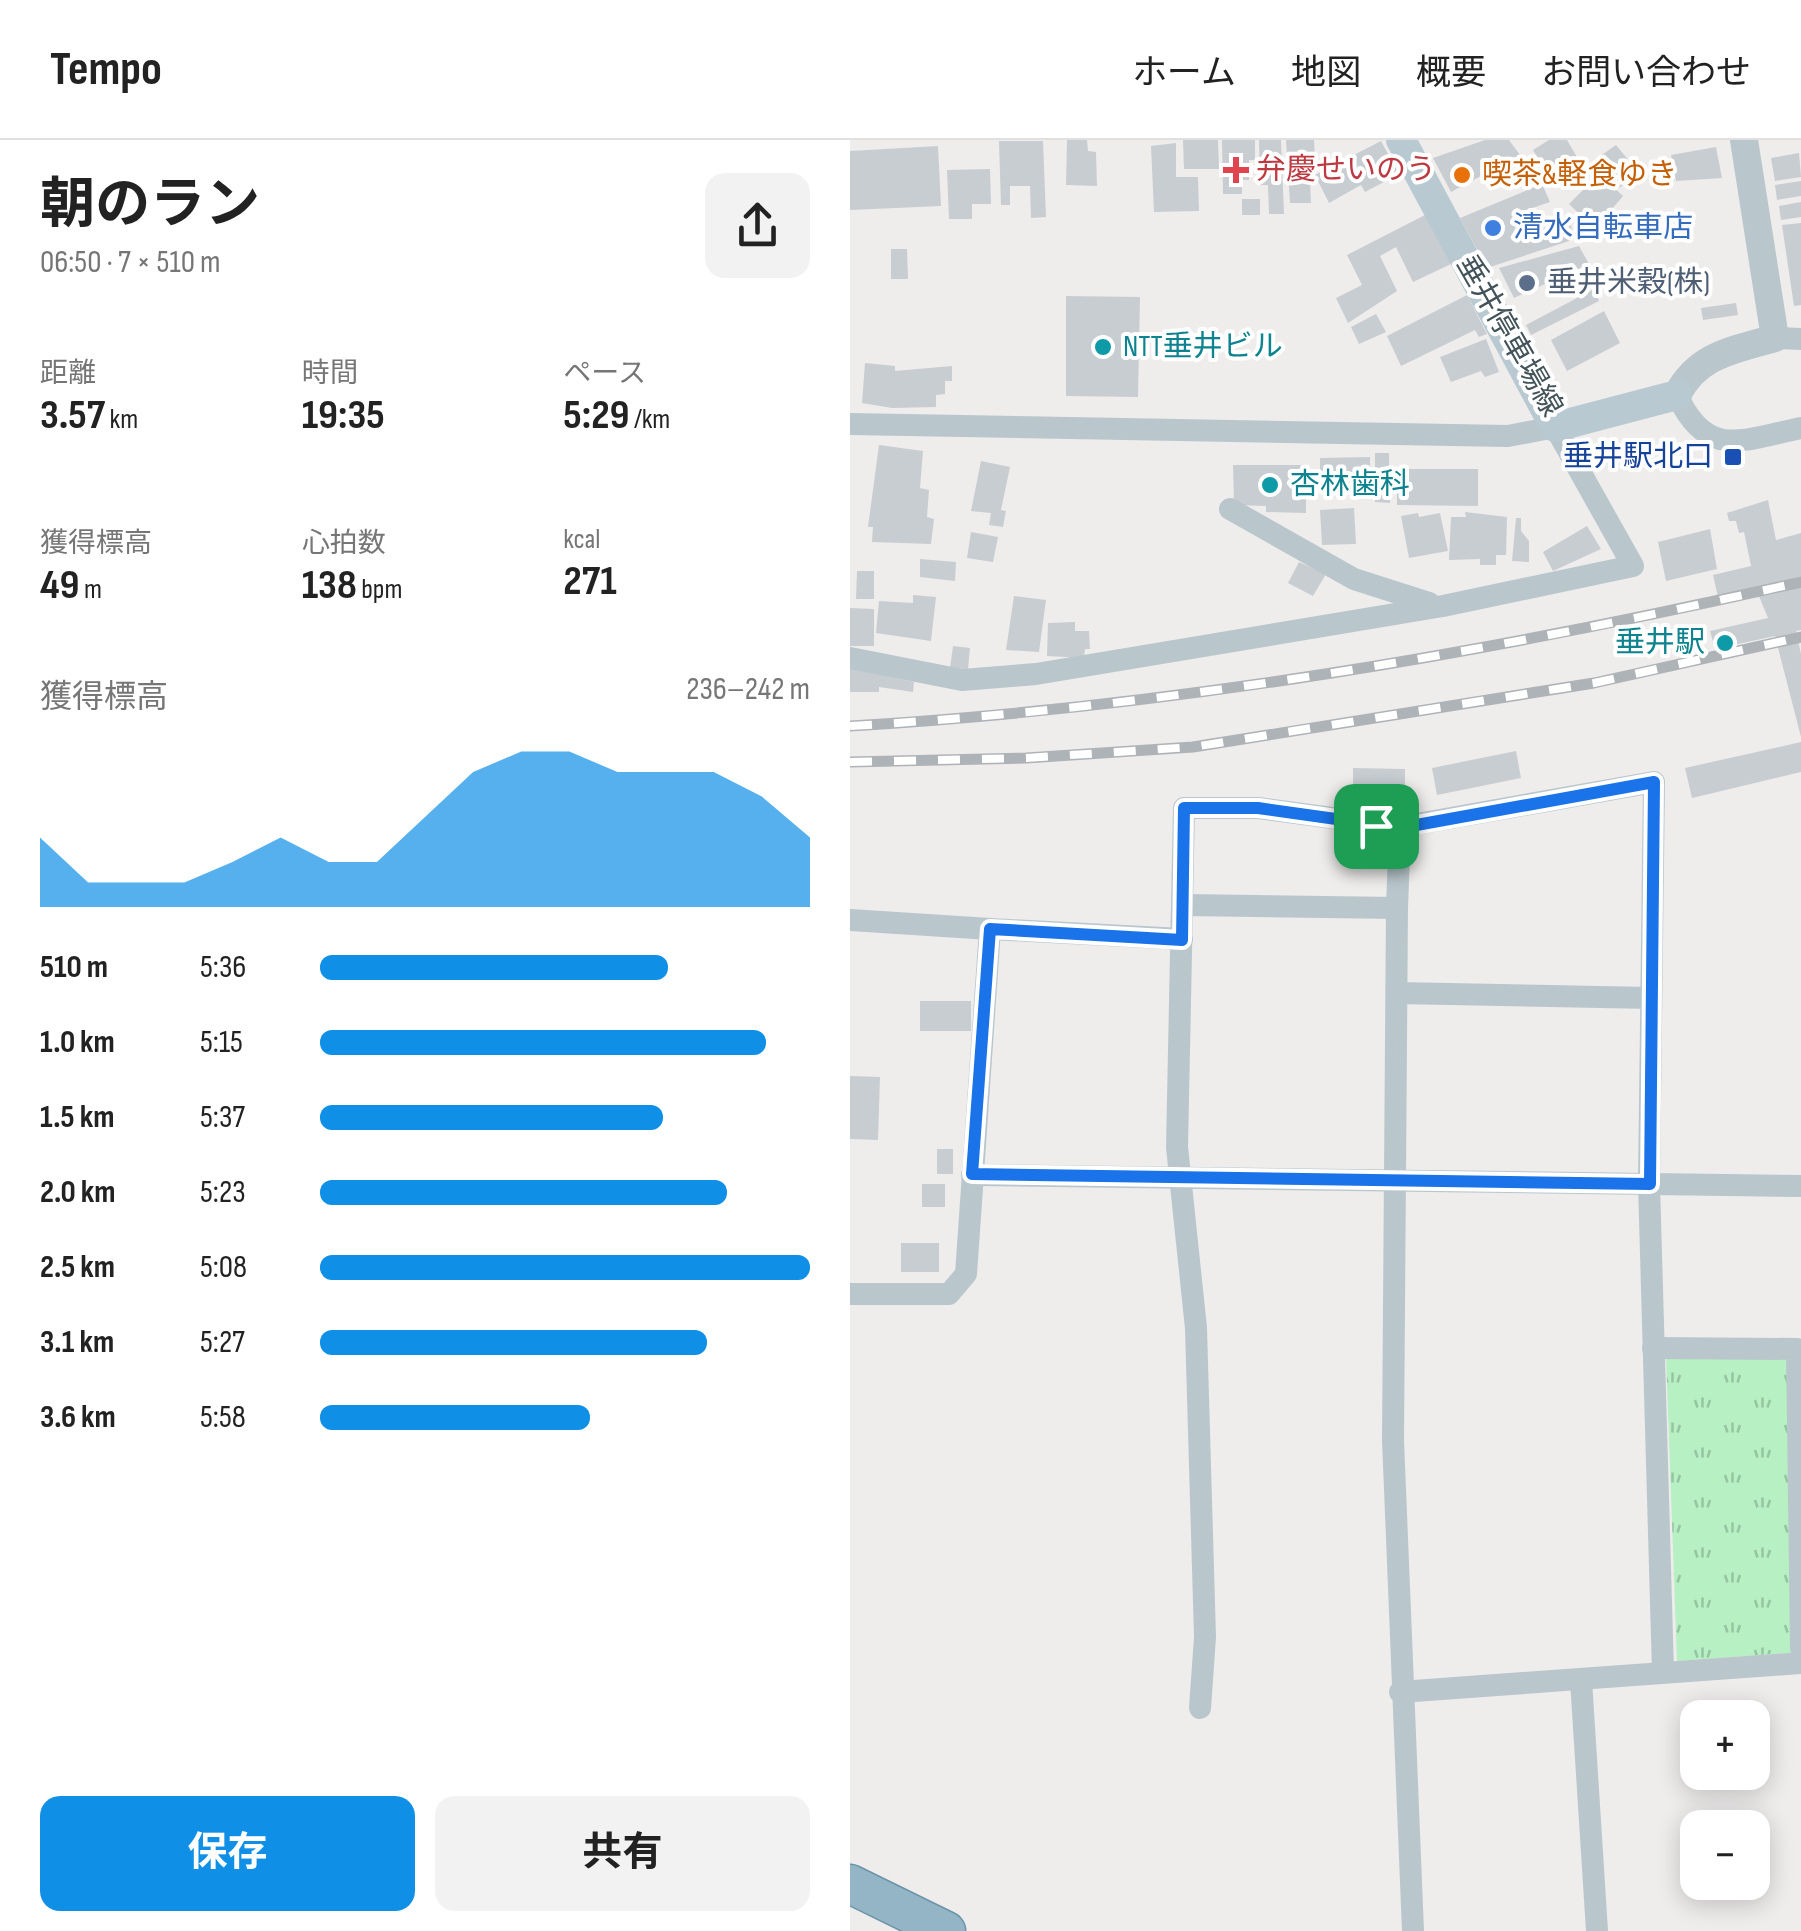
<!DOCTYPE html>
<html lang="ja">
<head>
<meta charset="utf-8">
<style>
	body { margin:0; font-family:"Sofia Sans Condensed","Noto Sans JP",sans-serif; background:#f2f2f2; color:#222; height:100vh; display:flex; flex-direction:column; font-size:38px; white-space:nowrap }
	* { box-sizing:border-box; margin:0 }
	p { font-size:32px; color:#767676 }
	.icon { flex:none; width:55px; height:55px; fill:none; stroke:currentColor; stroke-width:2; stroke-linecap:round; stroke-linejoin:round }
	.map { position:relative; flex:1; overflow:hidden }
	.sheet { display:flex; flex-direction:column; background:#fff; width:850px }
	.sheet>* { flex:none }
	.fabs { position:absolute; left:830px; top:1560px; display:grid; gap:20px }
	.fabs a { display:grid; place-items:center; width:90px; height:90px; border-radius:20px; background:#fff; box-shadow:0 5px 25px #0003; font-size:50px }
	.pin { position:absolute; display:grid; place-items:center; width:85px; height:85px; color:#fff; margin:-42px; border-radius:20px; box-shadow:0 5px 15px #0006 }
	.round { display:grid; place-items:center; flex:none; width:105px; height:105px; border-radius:20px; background:#f2f2f2 }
	.headline { display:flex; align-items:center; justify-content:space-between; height:170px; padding:0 40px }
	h1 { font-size:55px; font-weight:700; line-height:75px }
	.metrics { display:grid; grid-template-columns:repeat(3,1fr); gap:15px; height:170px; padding:10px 40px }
	.metrics div { display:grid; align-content:center }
	.metrics b { font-size:42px; font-weight:700 }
	.metrics small { font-size:28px; font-weight:400 }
	.metrics p { font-size:28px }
	.chart { height:280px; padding:20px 40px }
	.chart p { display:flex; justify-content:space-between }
	.chart svg { width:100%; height:180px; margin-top:10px; fill:#0f90e6; opacity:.7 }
	.action { display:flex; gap:20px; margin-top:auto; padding:20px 40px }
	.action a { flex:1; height:115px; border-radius:20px; background:#0f90e6; color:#fff; font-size:40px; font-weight:700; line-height:115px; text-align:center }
	.action a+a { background:#f2f2f2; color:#222 }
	ul { padding:0 40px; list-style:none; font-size:32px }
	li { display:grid; grid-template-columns:160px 120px 1fr; align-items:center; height:75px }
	li i { height:25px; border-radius:12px; background:#0f90e6 }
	header { display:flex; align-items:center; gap:60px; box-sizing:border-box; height:140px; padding:0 50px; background:#fff; border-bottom:2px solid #e0e0e0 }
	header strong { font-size:48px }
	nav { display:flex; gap:55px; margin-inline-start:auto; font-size:35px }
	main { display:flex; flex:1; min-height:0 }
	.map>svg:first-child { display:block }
</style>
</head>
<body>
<header>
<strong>Tempo</strong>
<nav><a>ホーム</a><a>地図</a><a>概要</a><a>お問い合わせ</a></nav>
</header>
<main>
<section class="sheet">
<div class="headline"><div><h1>朝のラン</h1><p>06:50 · 7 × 510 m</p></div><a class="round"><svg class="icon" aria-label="share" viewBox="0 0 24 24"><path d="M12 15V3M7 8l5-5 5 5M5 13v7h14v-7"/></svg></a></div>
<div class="metrics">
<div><p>距離</p><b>3.57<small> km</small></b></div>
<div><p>時間</p><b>19:35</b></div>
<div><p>ペース</p><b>5:29<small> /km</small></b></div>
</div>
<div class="metrics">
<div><p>獲得標高</p><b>49<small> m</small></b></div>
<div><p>心拍数</p><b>138<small> bpm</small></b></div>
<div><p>kcal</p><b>271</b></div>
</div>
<div class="chart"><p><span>獲得標高</span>236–242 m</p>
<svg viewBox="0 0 160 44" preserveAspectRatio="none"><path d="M0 44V27L10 38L20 38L30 38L40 33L50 27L60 33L70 33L80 22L90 11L100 6L110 6L120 11L130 11L140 11L150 17L160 27V44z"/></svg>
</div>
<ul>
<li><b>510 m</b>5:36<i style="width:71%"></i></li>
<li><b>1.0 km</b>5:15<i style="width:91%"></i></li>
<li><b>1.5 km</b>5:37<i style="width:70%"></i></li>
<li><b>2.0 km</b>5:23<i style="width:83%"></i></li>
<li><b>2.5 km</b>5:08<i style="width:100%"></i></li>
<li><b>3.1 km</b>5:27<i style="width:79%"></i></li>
<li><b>3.6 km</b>5:58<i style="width:55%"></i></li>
</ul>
<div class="action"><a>保存</a><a>共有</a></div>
</section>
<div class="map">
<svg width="951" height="1791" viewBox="0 0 951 1791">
	<defs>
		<pattern id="park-tufts" width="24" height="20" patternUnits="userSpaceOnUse" patternTransform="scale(2.5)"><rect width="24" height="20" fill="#b6f0c3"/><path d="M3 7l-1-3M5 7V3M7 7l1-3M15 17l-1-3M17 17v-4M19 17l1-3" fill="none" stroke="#96c5a1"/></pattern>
	</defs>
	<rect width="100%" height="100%" fill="#efecec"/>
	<!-- park -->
	<polygon fill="url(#park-tufts)" points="947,1209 951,1512 827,1521 816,1215"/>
	<!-- building -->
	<g fill="#c8cdd1">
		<polygon points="217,0 237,0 238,11 246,12 247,46 216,45"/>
		<polygon points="333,0 368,0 369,29 334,29"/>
		<polygon points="372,0 405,0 405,20 399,20 399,40 392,40 392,54 373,54"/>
		<polygon points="409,0 431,0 434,74 419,74 418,45 410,45"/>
		<polygon points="436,0 464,0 465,20 459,20 461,63 440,63"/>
		<polygon points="635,0 659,0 670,15 601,52 583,18"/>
		<polygon points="699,0 717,0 734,29 706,47 683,10"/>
		<polygon points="149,1 193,1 196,77 181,78 180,46 160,46 160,65 151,65"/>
		<polygon points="531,1 549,34 515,52 511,45 479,63 465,35"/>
		<polygon points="326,3 326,37 348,37 349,71 304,72 301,6"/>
		<polygon points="766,5 789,33 769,48 746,19"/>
		<polygon points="88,6 91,66 0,70 0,11"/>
		<polygon points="866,7 872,38 826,41 821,15"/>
		<polygon points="949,13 951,37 925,41 921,18"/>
		<polygon points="140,29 141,64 122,64 122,79 99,79 97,30"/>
		<polygon points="749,34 773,56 745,89 719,64"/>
		<polygon points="951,41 951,56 927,60 925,45"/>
		<polygon points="692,44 700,62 664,74 673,94 719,81 725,99 637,128 610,78"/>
		<rect x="392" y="59" width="18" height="16"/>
		<polygon points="951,62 951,77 931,80 929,66"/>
		<polygon points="575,75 601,124 563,142 546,107 530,116 547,151 498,183 486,158 512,145 497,115"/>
		<polygon points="951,83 951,165 944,166 932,85"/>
		<polygon points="729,106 739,124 664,158 649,128"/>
		<polygon points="41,109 57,109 58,139 41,139"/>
		<polygon points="744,149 749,161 681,195 676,185"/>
		<polygon points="617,155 637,194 629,197 625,190 551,226 537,196"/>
		<polygon points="216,156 290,157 288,257 216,256"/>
		<polygon points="886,163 888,175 853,180 851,168"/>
		<polygon points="754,171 770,203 717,231 701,200"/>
		<polygon points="526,174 536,192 509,204 501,187"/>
		<polygon points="636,199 649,232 635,237 631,231 601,242 590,217"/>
		<polygon points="15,223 45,226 45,231 102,226 102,241 95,241 95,254 86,255 86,267 42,268 12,263"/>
		<polygon points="29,305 73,311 70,348 79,350 77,377 84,379 81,404 22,402 23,387 18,387"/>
		<polygon points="525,313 539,313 540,363 525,362"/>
		<polygon points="520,317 520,352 470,350 470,318"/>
		<polygon points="131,321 160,327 151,370 156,371 153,387 139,385 141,373 121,371"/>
		<polygon points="383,325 456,325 456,373 416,372 416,366 384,365"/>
		<polygon points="547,329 628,329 628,366 547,365"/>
		<polygon points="918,360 926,400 951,393 951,490 946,491 951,514 951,597 925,496 865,509 860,491 918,478 906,449 868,457 863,435 901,426 894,392 889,393 886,381 879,381 877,373"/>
		<polygon points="504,368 506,404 472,405 470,370"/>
		<polygon points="615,372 657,377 656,415 646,415 646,425 630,425 630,419 599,420 601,377 616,377"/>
		<polygon points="568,373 569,377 590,373 598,411 559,418 551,376"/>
		<polygon points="666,378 671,378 671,391 679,401 679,422 662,421"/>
		<polygon points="737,386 751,409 703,431 693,412"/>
		<polygon points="860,389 867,429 816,441 808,402"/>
		<polygon points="121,392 148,397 143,422 117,418"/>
		<polygon points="70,419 106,422 105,441 70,437"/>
		<polygon points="449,422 476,434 463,456 438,443"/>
		<polygon points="7,431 24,431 24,459 6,459"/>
		<polygon points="63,455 86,457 81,501 26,493 29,461 63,463"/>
		<polygon points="164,456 196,460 189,512 156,510"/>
		<polygon points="0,468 24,469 24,506 0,506"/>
		<polygon points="225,482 225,491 239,491 240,509 235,509 234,518 197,516 198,483"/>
		<polygon points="103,506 120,508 118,529 100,528"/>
		<polygon points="0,528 64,542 63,552 29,547 29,552 0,552"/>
		<polygon points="951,602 951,632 842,658 835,628"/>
		<polygon points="666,611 671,638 587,655 582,628"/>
		<polygon points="503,628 555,629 555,655 503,652"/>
		<rect x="70" y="861" width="51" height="30"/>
		<polygon points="0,936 30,937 28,1000 0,999"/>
		<rect x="87" y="1009" width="16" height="25"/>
		<rect x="72" y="1044" width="23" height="23"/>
		<rect x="51" y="1103" width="38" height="29"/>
	</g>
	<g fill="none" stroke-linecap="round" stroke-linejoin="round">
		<defs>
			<polyline id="trunk" points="0,1744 96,1791"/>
		</defs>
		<!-- trunk casing -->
		<use href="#trunk" stroke="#6b94aa" stroke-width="41"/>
		<!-- minor -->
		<g stroke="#b9c7cd" stroke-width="22">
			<polyline points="925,198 951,199"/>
			<path d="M827,255C857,320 892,300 951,288"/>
			<polyline points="0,284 658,296 705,287 783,426 593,466 186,534 112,540 0,518"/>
			<polyline points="380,369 504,439 579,463"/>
			<polyline points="334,765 547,768 550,687 804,642 799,1044 813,1532"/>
			<polyline points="547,768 543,1300 563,1791"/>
			<polyline points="0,780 140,789 116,1134 99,1154 0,1154"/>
			<polyline points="140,789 332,799"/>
			<polyline points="547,853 801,858"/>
			<polyline points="122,1035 951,1046"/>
			<polyline points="803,1208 947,1209 951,1508"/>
			<polyline points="731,1540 747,1791"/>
			<polyline points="550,1552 951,1523"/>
			<polyline points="350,1568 355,1497 346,1188 327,1007 334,668 408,668 550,687"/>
		</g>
		<!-- tertiary -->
		<path stroke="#b9c7cd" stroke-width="28" d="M827,255C848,214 884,210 925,198L894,0"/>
		<!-- secondary -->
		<polyline stroke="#b8c9d2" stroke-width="30" points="551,0 705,287 827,255"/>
		<!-- trunk -->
		<use href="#trunk" stroke="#94b5c6" stroke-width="38"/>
		<defs>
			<g id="rail">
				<path d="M0,586C321,567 638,513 951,442"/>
				<polyline points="0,622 176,618 343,607 744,543 951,497"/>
			</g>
		</defs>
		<!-- rail casing -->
		<use href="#rail" stroke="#aeb3b7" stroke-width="11"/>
		<!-- rail -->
		<use href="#rail" stroke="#fff" stroke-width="8" stroke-dasharray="22" stroke-linecap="butt"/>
	</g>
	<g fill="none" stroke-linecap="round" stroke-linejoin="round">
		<defs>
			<polygon id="route" points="804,642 800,1044 122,1034 140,789 332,800 334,668 408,668 550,688"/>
		</defs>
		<!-- route casing -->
		<use href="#route" stroke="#fff" stroke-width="20"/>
		<!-- route -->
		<use href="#route" stroke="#1a73e8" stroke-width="12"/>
	</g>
	<!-- markers -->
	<path fill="#e0444e" stroke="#fff" stroke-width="4" d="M381 15h10v10h10v10h-10v10h-10v-10h-10v-10h10z"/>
	<circle fill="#e8710a" stroke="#fff" stroke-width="4" cx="612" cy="35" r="10"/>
	<circle fill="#3f7fe0" stroke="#fff" stroke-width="4" cx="643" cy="88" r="10"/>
	<circle fill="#5c6f8a" stroke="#fff" stroke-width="4" cx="677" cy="143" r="10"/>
	<g fill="#0f9aa8" stroke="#fff" stroke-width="4">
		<circle cx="253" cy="207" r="10"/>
		<circle cx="420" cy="345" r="10"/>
		<circle cx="875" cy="503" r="10"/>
	</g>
	<rect fill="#1a4fb4" stroke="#fff" stroke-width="4" x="873" y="307" width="20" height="20" rx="5"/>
	<g text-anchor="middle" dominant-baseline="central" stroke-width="8" stroke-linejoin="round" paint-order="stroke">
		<!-- health labels -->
		<g font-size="30" fill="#be3a42" stroke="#fff" text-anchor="start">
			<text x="406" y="30">弁慶せいのう</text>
		</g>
		<!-- food labels -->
		<g font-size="30" fill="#c56008" stroke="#fff" text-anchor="start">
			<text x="632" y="35">喫茶&amp;軽食ゆき</text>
		</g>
		<!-- shop labels -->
		<g font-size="30" fill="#366cbe" stroke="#fff" text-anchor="start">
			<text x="663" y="88">清水自転車店</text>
		</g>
		<!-- service labels -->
		<g font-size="30" fill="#4e5e75" stroke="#fff" text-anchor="start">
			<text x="697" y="143">垂井米穀(株)</text>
		</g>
		<!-- street labels -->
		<g font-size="30" fill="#43535a" stroke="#fff">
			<text transform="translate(659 196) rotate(60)">垂井停車場線</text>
		</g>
		<!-- culture labels -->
		<g font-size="30" fill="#0d838f" stroke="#fff" text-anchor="start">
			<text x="273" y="207">NTT垂井ビル</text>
			<text x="440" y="345">杏林歯科</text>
			<text x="855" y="503" text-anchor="end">垂井駅</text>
		</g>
		<!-- transit labels -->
		<g font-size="30" fill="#164399" stroke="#fff" text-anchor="end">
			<text x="863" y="317">垂井駅北口</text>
		</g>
	</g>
</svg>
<div class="fabs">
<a>+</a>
<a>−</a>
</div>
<div class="pin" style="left:526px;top:686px;background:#1e9e55"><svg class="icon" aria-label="arrive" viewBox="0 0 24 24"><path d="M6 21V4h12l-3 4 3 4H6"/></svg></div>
</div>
</main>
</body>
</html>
